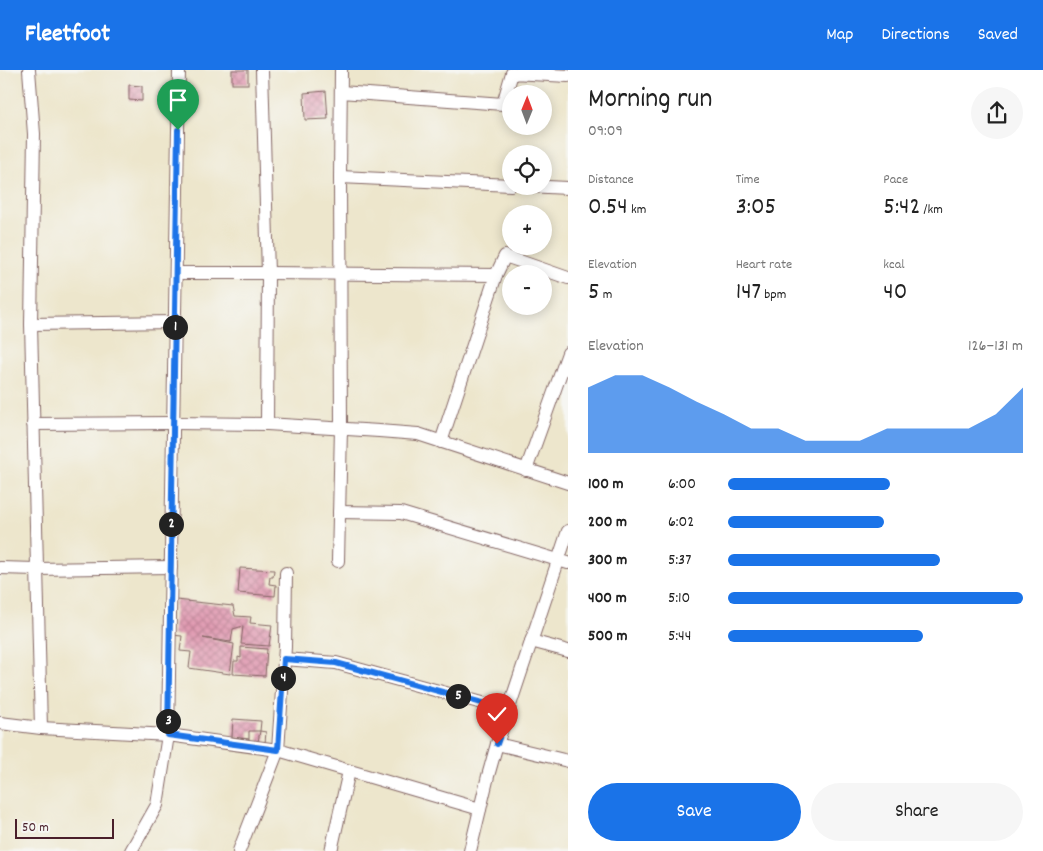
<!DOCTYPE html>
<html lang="en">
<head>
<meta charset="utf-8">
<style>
	body { margin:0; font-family:Dekko,sans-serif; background:#f6f6f6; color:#222; height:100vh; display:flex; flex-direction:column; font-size:19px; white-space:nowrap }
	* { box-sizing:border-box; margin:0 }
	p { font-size:16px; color:#767676 }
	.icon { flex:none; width:28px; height:28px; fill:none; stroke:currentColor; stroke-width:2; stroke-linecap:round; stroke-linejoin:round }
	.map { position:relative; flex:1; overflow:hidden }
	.details { display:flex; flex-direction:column; background:#fff; width:475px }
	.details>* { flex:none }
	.needle { width:32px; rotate:1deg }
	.controls { position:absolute; left:502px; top:15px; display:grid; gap:10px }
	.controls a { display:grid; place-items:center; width:50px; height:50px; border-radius:50%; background:#fff; box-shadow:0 2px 12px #0003; font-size:25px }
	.scale { position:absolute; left:15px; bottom:12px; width:99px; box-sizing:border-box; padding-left:5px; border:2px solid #4a1f2b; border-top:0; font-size:14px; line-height:18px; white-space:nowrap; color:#4a1f2b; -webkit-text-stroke:4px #f6f6f2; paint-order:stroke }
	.pin { position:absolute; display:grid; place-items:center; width:42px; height:42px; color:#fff; margin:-51px -21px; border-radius:50% 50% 50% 0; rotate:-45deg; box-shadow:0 0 5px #0007 }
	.pin .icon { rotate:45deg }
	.km { position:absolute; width:25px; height:25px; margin:-12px; border-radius:50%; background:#222; color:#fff; font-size:14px; line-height:25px; text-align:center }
	.round { display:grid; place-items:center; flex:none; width:52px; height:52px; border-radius:26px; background:#f6f6f6 }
	.summary { display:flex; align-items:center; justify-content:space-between; height:85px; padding:0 20px }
	h1 { font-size:28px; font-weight:600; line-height:38px }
	.stats { display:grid; grid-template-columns:repeat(3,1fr); gap:8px; height:85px; padding:5px 20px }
	.stats div { display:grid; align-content:center }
	.stats b { font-size:25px; font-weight:600 }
	.stats small { font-size:14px; font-weight:400 }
	.stats p { font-size:14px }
	.chart { height:140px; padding:10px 20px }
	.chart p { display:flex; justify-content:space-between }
	.chart svg { width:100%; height:90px; margin-top:5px; fill:#1a73e8; opacity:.7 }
	.action { display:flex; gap:10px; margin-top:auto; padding:10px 20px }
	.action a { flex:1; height:58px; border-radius:30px; background:#1a73e8; color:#fff; font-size:20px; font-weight:600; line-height:58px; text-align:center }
	.action a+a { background:#f6f6f6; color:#222 }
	ul { padding:0 20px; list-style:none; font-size:16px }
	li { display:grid; grid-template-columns:80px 60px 1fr; align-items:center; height:38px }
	li i { height:12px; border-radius:6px; background:#1a73e8 }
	header { display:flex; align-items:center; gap:30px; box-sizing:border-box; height:70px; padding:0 25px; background:#1a73e8; color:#fff }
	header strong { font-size:24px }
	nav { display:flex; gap:28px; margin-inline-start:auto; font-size:18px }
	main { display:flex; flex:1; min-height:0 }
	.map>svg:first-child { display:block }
</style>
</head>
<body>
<header>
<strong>Fleetfoot</strong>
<nav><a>Map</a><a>Directions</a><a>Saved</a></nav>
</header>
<main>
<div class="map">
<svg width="568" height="781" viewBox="0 0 568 781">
	<defs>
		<pattern id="building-cross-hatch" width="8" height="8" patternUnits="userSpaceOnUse" patternTransform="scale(1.25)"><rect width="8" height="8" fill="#df95ae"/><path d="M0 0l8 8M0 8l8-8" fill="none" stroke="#b7798e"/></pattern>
	</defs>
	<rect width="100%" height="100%" fill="#f6f6f2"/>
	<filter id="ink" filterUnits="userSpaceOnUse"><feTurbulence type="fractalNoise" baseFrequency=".02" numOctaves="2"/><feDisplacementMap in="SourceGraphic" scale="10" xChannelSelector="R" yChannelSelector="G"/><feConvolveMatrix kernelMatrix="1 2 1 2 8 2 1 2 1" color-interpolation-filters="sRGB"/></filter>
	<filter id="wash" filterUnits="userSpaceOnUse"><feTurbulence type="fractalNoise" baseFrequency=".0096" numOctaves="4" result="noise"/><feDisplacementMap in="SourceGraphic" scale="20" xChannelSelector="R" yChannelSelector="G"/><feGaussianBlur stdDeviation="1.12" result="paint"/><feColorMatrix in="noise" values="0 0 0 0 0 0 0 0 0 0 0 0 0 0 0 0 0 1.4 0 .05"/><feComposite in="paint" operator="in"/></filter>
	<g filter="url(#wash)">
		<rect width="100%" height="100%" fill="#ede6cc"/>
		<g id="blocks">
			<!-- building -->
			<g fill="url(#building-cross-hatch)">
				<rect x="232" y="0" width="16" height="14"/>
				<polygon points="129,15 142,16 142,31 129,30"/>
				<polygon points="326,21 328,49 305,50 304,23"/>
				<polygon points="240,498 274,500 273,507 270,507 269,514 276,515 275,526 238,523"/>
				<polygon points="176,530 233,536 235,546 251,547 250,553 272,555 269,576 241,574 243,556 233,559 231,572 203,568 234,574 230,604 189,598 191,582 180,581 182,566 172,565"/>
				<polygon points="241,577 267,579 265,606 233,604 234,591 238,591 238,587 241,588"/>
				<polygon points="233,649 261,651 260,661 249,661 249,669 232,667"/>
				<polygon points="260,661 266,662 265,673 258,672"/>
			</g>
		</g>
	</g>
	<g filter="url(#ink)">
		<use href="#blocks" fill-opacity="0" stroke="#836563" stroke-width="1"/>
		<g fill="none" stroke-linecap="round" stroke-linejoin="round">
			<defs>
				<g id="minor">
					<polyline points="29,0 34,64 31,254 41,658"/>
					<polyline points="262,0 268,203 267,354"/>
					<polyline points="341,22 503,34 512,3 568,6"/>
					<polyline points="340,107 511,115"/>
					<polyline points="527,116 568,118"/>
					<polyline points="176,203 268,203 496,205 505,186 568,208"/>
					<polyline points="31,254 175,252"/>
					<polyline points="33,354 173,353 267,354 379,361 418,364 568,413"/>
					<polyline points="441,372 496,205"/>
					<polyline points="526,400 568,283"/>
					<polyline points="339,442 401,443 568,493"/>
					<polyline points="338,491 341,358 340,107 341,0"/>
					<polyline points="0,498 36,499 171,497"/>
					<polyline points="531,571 568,581"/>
					<polyline points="284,589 336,593 508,640"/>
					<polyline points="0,653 41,658 168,665 278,680 480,739"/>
					<polyline points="497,674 568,691"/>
					<polyline points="131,781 157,735 168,665 179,0"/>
					<polyline points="239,781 278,680 285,577 286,503"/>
					<polyline points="331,781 349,701"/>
					<polyline points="470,781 488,706 497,674 568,461"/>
				</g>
			</defs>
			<!-- minor casing -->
			<use href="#minor" stroke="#836563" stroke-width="14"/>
			<!-- minor -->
			<use href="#minor" stroke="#fff" stroke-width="12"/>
		</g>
	</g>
	<g fill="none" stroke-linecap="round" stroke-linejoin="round" filter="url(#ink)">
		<defs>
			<polyline id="route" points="178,60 168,665 278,680 284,589 336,593 508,640 497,674"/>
		</defs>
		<!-- route casing -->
		<use href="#route" stroke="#fff" stroke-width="10"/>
		<!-- route -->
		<use href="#route" stroke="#1a73e8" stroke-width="6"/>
	</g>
</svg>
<div class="controls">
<a><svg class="needle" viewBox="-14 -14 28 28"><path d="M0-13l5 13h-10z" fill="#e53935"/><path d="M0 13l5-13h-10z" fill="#767676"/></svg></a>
<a><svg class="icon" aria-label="locate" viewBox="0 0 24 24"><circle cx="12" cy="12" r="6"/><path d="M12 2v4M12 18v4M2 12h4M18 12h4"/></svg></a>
<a>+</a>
<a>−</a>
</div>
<div class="scale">50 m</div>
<div class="pin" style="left:178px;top:60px;background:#1e9e55"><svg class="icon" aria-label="arrive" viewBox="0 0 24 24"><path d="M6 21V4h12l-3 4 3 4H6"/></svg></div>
<div class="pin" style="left:497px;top:674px;background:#d93025"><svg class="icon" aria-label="check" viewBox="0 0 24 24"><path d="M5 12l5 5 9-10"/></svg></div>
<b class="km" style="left:175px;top:257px">1</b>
<b class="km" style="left:171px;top:454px">2</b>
<b class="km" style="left:168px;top:651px">3</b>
<b class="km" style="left:283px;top:608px">4</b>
<b class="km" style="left:458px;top:626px">5</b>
</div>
<section class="details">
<div class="summary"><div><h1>Morning run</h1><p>09:09</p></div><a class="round"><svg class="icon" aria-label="share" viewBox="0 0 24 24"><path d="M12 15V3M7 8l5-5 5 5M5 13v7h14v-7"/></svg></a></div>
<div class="stats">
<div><p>Distance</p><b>0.54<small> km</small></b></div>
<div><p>Time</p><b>3:05</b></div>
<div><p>Pace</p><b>5:42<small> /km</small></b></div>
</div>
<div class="stats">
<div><p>Elevation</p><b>5<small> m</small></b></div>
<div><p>Heart rate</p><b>147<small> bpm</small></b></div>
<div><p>kcal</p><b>40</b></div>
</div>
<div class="chart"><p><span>Elevation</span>126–131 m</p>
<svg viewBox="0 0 160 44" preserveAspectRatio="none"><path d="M0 44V12L10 6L20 6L30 12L40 19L50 25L60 32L70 32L80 38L90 38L100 38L110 32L120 32L130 32L140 32L150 25L160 12V44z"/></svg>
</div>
<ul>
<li><b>100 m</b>6:00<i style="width:55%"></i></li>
<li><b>200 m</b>6:02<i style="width:53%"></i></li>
<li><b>300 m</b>5:37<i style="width:72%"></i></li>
<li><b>400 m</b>5:10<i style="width:100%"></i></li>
<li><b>500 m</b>5:44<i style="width:66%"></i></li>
</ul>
<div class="action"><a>Save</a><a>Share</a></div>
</section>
</main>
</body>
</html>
